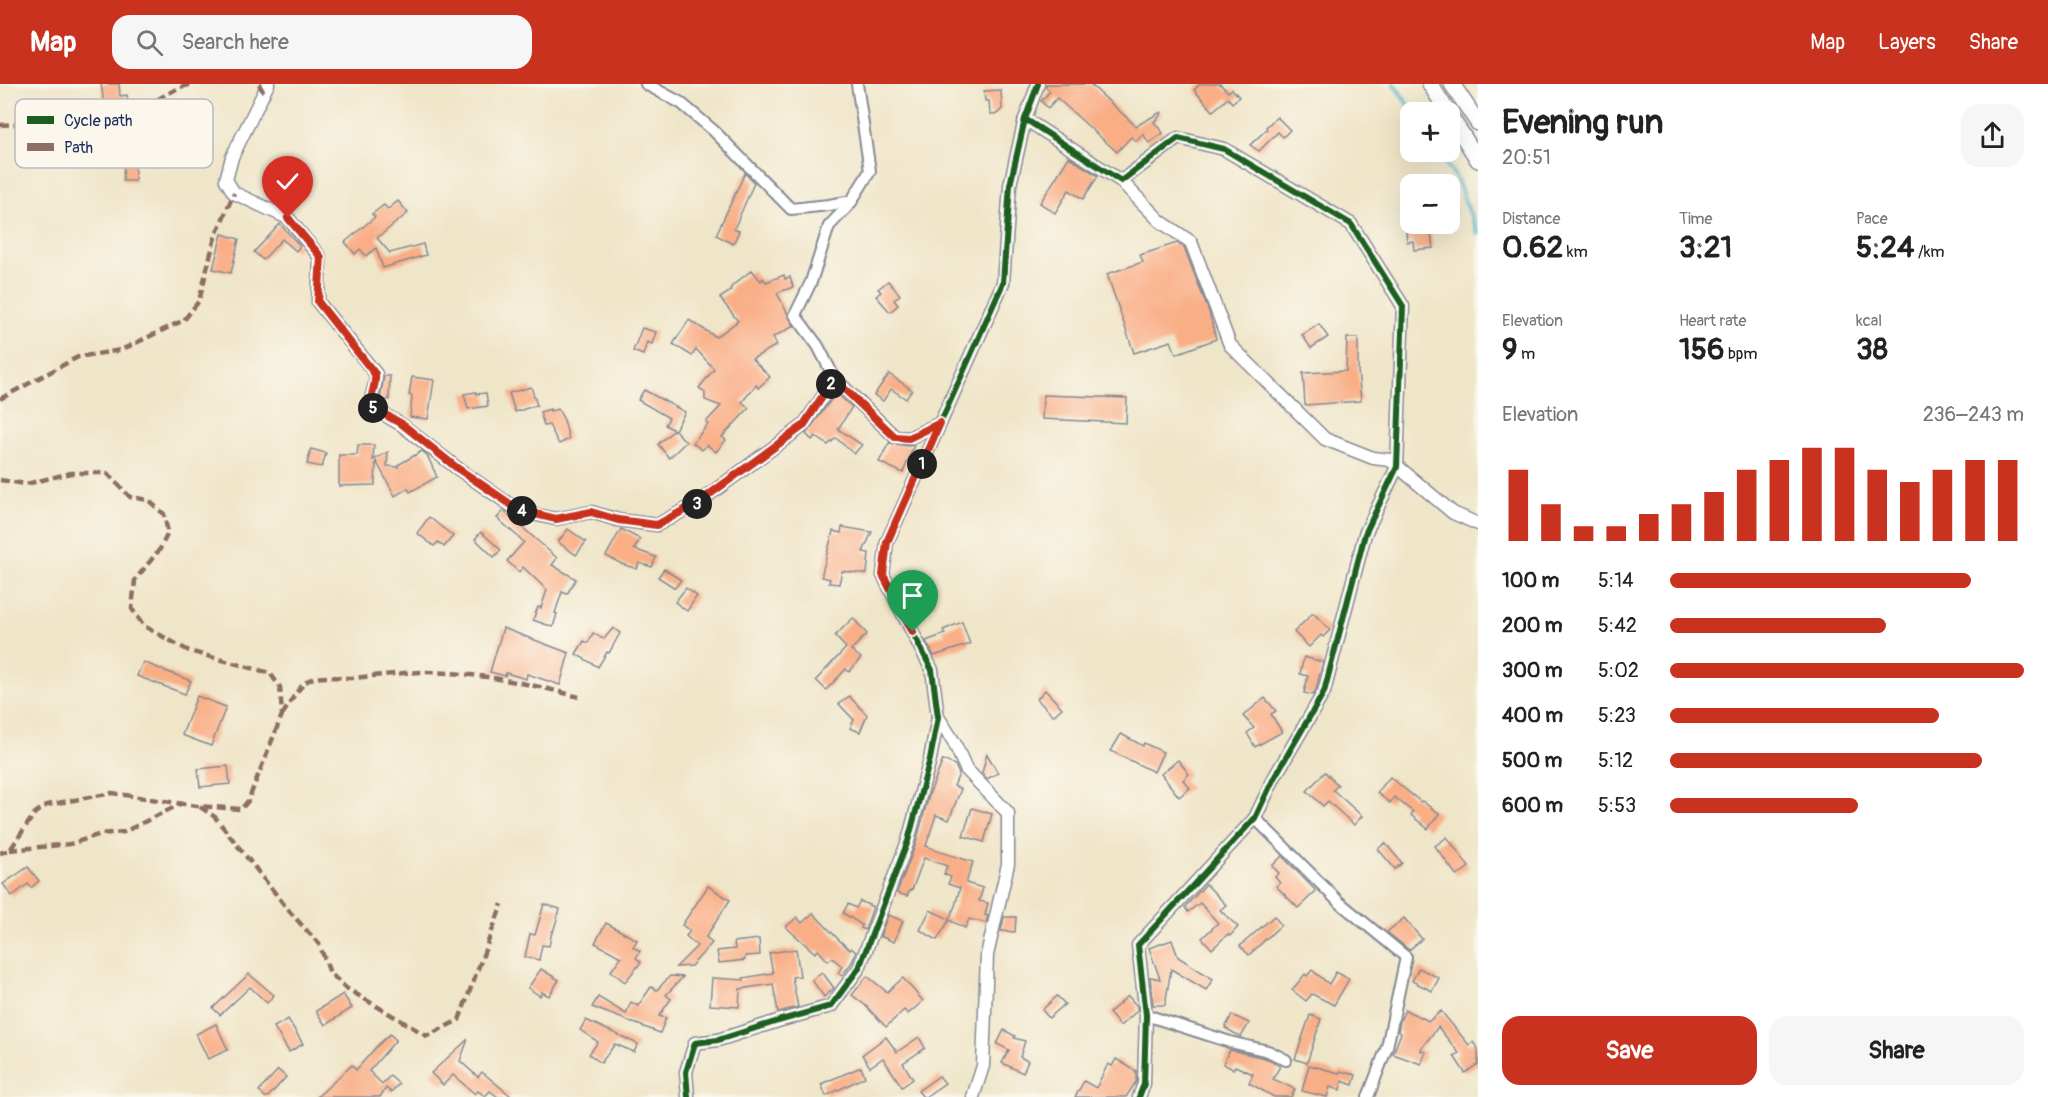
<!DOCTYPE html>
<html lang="en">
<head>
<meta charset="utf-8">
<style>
	body { margin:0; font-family:Pangolin,sans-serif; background:#f6f6f6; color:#222; height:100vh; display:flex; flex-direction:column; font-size:22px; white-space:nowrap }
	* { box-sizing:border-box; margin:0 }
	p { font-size:20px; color:#767676 }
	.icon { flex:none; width:33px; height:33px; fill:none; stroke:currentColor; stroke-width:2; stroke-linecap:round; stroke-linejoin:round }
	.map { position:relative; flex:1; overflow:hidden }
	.details { display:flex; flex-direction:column; background:#fff; width:570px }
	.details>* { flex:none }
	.tools { position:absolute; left:1400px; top:18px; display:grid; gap:12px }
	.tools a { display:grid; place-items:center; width:60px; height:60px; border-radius:12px; background:#fff; box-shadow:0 6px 24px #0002; font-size:30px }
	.pin { position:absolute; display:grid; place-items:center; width:51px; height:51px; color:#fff; margin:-62px -26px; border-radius:50% 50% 50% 0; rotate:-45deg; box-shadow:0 0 6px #0007 }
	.pin .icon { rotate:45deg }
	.km { position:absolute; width:30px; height:30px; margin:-15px; border-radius:50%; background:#222; color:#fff; font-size:16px; line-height:30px; text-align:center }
	.round { display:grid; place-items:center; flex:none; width:63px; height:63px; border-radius:18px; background:#f6f6f6 }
	.summary { display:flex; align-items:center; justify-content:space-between; height:102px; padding:0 24px }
	h1 { font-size:33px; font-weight:700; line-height:45px }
	.figures { display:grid; grid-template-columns:repeat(3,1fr); gap:9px; height:102px; padding:6px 24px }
	.figures div { display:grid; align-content:center }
	.figures b { font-size:30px; font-weight:700 }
	.figures small { font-size:16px; font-weight:400 }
	.figures p { font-size:16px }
	.chart { height:168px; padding:12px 24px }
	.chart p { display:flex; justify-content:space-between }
	.chart svg { width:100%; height:108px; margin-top:6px; stroke:#c8321e; stroke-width:6 }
	.button { display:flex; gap:12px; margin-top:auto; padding:12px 24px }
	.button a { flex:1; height:69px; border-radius:18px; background:#c8321e; color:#fff; font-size:24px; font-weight:700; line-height:69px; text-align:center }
	.button a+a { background:#f6f6f6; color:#222 }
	ul { padding:0 24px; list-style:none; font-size:20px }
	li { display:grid; grid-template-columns:96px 72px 1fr; align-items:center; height:45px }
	li i { height:15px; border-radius:8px; background:#c8321e }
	header { display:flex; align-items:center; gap:36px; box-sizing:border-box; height:84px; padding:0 30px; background:#c8321e; color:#fff }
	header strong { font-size:28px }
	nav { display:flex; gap:33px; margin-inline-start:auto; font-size:21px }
	.search { width:420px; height:54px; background:#f6f6f6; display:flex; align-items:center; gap:15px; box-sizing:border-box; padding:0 21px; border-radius:18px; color:#767676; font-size:22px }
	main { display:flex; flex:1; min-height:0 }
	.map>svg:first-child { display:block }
</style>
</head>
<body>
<header>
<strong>Map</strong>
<div class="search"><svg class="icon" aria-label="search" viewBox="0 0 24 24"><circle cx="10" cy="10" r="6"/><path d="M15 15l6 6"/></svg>Search here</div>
<nav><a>Map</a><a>Layers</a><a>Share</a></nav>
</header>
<main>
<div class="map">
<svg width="1478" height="1013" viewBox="0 0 1478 1013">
	<rect width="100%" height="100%" fill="#fbf7ec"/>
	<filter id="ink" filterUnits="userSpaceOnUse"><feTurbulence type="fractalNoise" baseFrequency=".0167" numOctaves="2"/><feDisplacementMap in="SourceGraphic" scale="12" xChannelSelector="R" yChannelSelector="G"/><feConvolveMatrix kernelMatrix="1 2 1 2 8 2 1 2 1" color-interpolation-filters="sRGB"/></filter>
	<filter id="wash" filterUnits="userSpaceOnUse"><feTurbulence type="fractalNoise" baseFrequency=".008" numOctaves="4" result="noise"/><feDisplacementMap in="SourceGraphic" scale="24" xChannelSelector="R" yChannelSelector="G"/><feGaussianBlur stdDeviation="1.35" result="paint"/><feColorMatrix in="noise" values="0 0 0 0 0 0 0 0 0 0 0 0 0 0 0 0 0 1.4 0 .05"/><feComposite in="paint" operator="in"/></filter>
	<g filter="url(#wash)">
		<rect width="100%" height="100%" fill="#efe5c8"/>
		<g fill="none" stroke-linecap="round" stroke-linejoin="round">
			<!-- stream -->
			<g stroke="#4ab5c8" stroke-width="4">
				<polyline points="1394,0 1413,28"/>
				<polyline points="1438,68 1456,94 1478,150"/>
			</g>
		</g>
		<g id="blocks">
			<!-- building -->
			<g fill="#f9ae86">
				<polygon points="101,0 119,0 120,12 127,11 129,22 105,26"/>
				<polygon points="1046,0 1090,0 1136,42 1161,28 1162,29 1154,38 1163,49 1149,59 1143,50 1136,57 1131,53 1117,68 1057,14 1048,24 1041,17 1050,7 1046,3"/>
				<polygon points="1200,0 1220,0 1228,8 1232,5 1239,13 1232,19 1228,14 1213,27 1194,6"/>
				<polygon points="1001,6 1002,25 997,30 990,30 989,17 985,17 984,7"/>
				<polygon points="1277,33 1290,46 1283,53 1278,48 1259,67 1250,61 1267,45 1266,43"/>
				<polygon points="1069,73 1098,92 1083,115 1069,106 1055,129 1040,119"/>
				<polygon points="124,77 135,77 135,97 123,97"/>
				<polygon points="745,89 754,99 734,145 739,147 733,160 716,151"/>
				<polygon points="398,117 408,129 377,154 390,169 423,160 426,171 383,184 376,164 366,172 360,165 355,170 345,158 375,133 372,130 384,121 388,125"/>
				<polygon points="280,140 300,162 296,167 282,155 263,176 254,168"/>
				<polygon points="1430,144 1433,164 1414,166 1413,157 1407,158 1406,148"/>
				<polygon points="222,150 239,155 231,189 213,185"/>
				<polygon points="1177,159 1184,163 1209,228 1216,255 1176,270 1171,257 1134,269 1107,190 1143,178 1140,171"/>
				<polygon points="752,186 761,197 763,194 766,198 784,191 785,195 790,193 793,203 777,209 794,242 773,253 777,261 752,275 770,293 758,304 756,301 742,318 749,324 722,353 726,356 716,368 707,361 702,366 693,359 708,340 706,338 721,322 705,316 705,309 699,304 714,285 696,265 692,272 673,260 689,236 716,253 738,237 720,214 731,207 730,205 733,201"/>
				<polygon points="888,197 900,211 894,216 898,221 890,228 876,212 881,208 878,205"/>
				<polygon points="1319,240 1328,253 1311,264 1302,251"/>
				<polygon points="642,244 656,248 652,260 647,258 643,271 633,267"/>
				<polygon points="1347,254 1358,254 1358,286 1361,317 1305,321 1303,289 1346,287"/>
				<polygon points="889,290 912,306 906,315 891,305 883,317 874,311"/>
				<polygon points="384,292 390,292 389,316 380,316"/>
				<polygon points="412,293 434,296 428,335 410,333 412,312 409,311"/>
				<polygon points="531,303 537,321 515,328 509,309"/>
				<polygon points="644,306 685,328 675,346 686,358 669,374 658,360 674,346 665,341 669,334 638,316"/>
				<polygon points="476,308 476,310 486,309 488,322 468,325 464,310"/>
				<polygon points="836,309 852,323 838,345 862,361 854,370 836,354 828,361 815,352 812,356 806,350"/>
				<polygon points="1043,311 1127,314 1126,339 1042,335"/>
				<polygon points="550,325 550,327 558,325 564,336 569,355 559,360 549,341 544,342 540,328"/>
				<polygon points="889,359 908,362 914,361 903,389 879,378"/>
				<polygon points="358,361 374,361 373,376 388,368 387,382 398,383 398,381 422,367 427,371 437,393 410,408 408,404 395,412 376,377 375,401 339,402 339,371 357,371"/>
				<polygon points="311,365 326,369 322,383 307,380"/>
				<polygon points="504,427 557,474 552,481 576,495 567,510 562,508 555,529 557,530 553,543 533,536 538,523 541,524 547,506 523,483 519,488 507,477 524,458 497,434"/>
				<polygon points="429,433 453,452 444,463 438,458 434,462 417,449"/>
				<polygon points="842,443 872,448 863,468 869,469 867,490 842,487 839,500 829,499 830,495 822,493 822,489 833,447 841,449"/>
				<polygon points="568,445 586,458 576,471 558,458"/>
				<polygon points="621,445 640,455 634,465 656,473 652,483 639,479 637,485 622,480 606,472"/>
				<polygon points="481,448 501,466 494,473 475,455"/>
				<polygon points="664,485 681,496 675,504 658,493"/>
				<polygon points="923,493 936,518 916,529 906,508 916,504 915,499"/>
				<polygon points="686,504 697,512 687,527 675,518"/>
				<polygon points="1313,529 1330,546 1323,553 1321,551 1309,563 1294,548"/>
				<polygon points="853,534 867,550 851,566 861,574 849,588 846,585 826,606 816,596 846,564 835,552"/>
				<polygon points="962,538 970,560 934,572 926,557 945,550 943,546"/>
				<polygon points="503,544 569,569 560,601 527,590 526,595 506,589 505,592 490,588"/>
				<polygon points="613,544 620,549 609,569 607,568 598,583 576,570 584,557 588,559 593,549 604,555"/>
				<polygon points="1304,573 1323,578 1316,605 1313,611 1304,609 1308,592 1300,590"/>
				<polygon points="143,578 191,597 185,610 137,592"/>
				<polygon points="1045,606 1062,624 1053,632 1037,615"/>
				<polygon points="197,612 226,623 211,662 182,651"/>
				<polygon points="849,612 867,631 860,648 850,644 854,636 839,620"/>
				<polygon points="1265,614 1276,627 1271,630 1282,648 1255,663 1247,649 1254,644 1243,632"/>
				<polygon points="1121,650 1143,662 1144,659 1163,668 1154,688 1111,667"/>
				<polygon points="987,670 998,689 987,695 982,689"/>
				<polygon points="943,676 955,681 959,690 954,702 961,705 949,736 936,731 926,762 934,765 934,766 973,778 966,799 983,804 979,817 988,819 985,831 988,832 986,839 969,835 965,844 949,836 937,856 920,846 930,826 949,835 955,822 960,804 948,800 951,793 944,790 947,782 924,774 912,806 910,806 907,812 897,809 916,759 929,711"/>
				<polygon points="1178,676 1189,690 1183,696 1190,704 1179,713 1161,690"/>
				<polygon points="228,682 230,700 200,703 198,685"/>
				<polygon points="1325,688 1338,701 1333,706 1362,732 1354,741 1328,717 1323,722 1307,707"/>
				<polygon points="1390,693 1421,718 1422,717 1439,730 1428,745 1411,731 1413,728 1394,713 1390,719 1377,709"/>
				<polygon points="972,724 992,730 984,758 963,752"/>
				<polygon points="1447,753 1469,783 1457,792 1435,762"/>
				<polygon points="1385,759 1402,779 1395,785 1378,765"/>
				<polygon points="1282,772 1316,807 1298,824 1276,802 1280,799 1275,793 1279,789 1272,782"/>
				<polygon points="28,783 39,797 31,804 28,800 12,812 3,800"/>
				<polygon points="1206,800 1226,821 1220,826 1238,843 1230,852 1228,850 1212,865 1202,854 1218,839 1200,819 1188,828 1185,823"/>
				<polygon points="708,802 730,816 706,853 712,859 691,882 676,883 697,862 686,852 690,847 682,841"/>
				<polygon points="860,817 873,823 865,846 861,844 862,841 843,829 848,820 856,824"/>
				<polygon points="544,820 560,825 553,848 552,847 549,862 542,861 539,876 525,873 530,850 535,851"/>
				<polygon points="813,829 838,855 850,866 851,864 856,868 852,878 842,892 838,889 842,882 832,874 828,877 818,866 815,869 786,843 797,833 802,839"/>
				<polygon points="888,831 903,837 894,858 880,852"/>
				<polygon points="1274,832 1281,841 1249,871 1240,862"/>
				<polygon points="1004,833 1016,833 1015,848 1001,847"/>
				<polygon points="1404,834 1422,855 1409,866 1387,848"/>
				<polygon points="606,839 637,856 633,863 640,867 636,874 641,878 625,898 611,887 621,873 595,859"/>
				<polygon points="759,855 760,871 745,872 745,876 719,879 717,867 735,865 734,858"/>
				<polygon points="1172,856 1178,873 1213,895 1206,906 1171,885 1165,921 1153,921 1150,893 1160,895 1149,864"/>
				<polygon points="796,865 800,892 792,893 798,923 778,928 773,900 740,905 739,923 710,921 712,894 744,896 743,894 773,889 769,869"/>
				<polygon points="1419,884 1439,894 1432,907 1412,897"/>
				<polygon points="541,885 559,896 549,912 542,908 540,912 528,904"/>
				<polygon points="1312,886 1329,900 1336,888 1349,895 1334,921 1312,910 1306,917 1292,906 1305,890 1307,892"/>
				<polygon points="822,888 834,904 824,913 812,896"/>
				<polygon points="249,890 274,911 267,919 250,903 220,931 213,924"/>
				<polygon points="670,892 683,893 666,911 671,915 659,932 666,934 660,949 592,923 598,913 626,930 631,918 638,922 651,903 657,906"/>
				<polygon points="867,892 887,908 903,894 923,917 908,930 904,926 886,943 865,921 852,911"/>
				<polygon points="343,910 352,924 325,941 316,927"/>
				<polygon points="1057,912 1065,920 1049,934 1042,926"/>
				<polygon points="1128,912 1137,922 1137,927 1120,942 1109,929"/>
				<polygon points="1405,926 1429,937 1441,927 1469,961 1473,958 1478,965 1478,980 1465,989 1454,972 1459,969 1438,943 1420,966 1426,968 1421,980 1393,970 1401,949 1398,947 1400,937"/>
				<polygon points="1232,931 1249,939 1241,953 1225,944"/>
				<polygon points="1310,931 1321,935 1307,979 1295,975"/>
				<polygon points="288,935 303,960 289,968 274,943"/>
				<polygon points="586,936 638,960 634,968 615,960 601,979 589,970 598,958 580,946"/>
				<polygon points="216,940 228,966 208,975 196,950"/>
				<polygon points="1004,946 1015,952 1014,954 1025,957 1020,973 1028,977 1023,989 1002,979 1009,966 997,960"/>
				<polygon points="390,950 396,956 369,987 382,1000 390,992 399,1000 391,1008 386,1004 380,1013 317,1013 352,981 356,986 377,962"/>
				<polygon points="886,953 897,968 919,953 925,964 903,979 913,995 902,1003 883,974 870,983 862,971"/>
				<polygon points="468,955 460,977 478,993 482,988 512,1013 498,1013 490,1007 485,1012 478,1007 475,1010 453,991 443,1001 431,989"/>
				<polygon points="1230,966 1265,974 1280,982 1273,995 1295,1005 1291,1013 1274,1013 1249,999 1253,990 1235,982 1233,985 1223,980"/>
				<polygon points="1116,975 1136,987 1136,998 1126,1013 1075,1013 1084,997 1096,1004 1108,980 1112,982"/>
				<polygon points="1309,981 1339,989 1340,987 1356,991 1353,1001 1342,997 1340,1006 1330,1003 1327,1013 1302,1007"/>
				<polygon points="861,983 865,993 826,1012 821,1000"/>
				<polygon points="278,986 286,993 268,1013 265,1013 259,1007"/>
				<polygon points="939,992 945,999 925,1013 923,1013 918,1007"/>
			</g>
		</g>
	</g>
	<g filter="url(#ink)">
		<use href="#blocks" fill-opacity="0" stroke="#858a93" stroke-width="1.5"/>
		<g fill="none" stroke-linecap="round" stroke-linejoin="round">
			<defs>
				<g id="minor">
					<polyline points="646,0 681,19 714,47 791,125 829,121 852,117"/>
					<polyline points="835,295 818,262 795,231 811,198 829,142 849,121 870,87 857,0"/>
					<polyline points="1255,734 1339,818 1406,873 1387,963 1368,1013"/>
					<polyline points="1146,931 1230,958 1268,967 1286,976"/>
				</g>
				<g id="tertiary">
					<path d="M268,0L232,73L226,96L234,109L288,134L320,173L318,218L376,290C377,303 368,311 373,324L402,341L457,384L519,427L556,435L591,428L618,436L657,441L699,418L803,342L835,295L895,353L909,354L940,339"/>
					<polyline points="1025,35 1121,97 1178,54 1224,65 1351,140 1403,222 1397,383 1365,450 1324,608 1274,694 1255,734 1138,861 1146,931 1144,1000 1139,1013"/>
					<polyline points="1121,97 1160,137 1191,158 1230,261 1325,355 1373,374 1390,376 1453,429 1478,440"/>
					<polyline points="938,633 954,658 966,685 1008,729 1008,780 987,871 983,982 973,1013"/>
					<polyline points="688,1013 686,988 695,959 718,956 778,937 831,922 859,884 908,757 930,675 938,633 932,586 883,491 887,458 1003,199 1010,101 1025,35 1038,0"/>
				</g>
				<g id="secondary">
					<polyline points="1430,0 1448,28"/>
					<polyline points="1452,0 1478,39"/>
					<polyline points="1449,30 1478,76"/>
				</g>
			</defs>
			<!-- minor casing -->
			<use href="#minor" stroke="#858a93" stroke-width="14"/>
			<!-- tertiary casing -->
			<use href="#tertiary" stroke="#858a93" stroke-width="15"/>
			<!-- secondary casing -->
			<use href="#secondary" stroke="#858a93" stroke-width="18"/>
			<!-- minor -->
			<use href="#minor" stroke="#fff" stroke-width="10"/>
			<!-- tertiary -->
			<use href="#tertiary" stroke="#fff" stroke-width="12"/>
			<!-- secondary -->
			<use href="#secondary" stroke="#fff" stroke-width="15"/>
			<!-- quiet -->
			<g stroke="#8d6e63" stroke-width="4.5" stroke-dasharray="9 4.5" stroke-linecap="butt">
				<polyline points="259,0 264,9"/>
				<polyline points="0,41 124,34 180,3 194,0"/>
				<polyline points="0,315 78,273 121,266 184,236 199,217 215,153 234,109"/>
				<polyline points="0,396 26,400 71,389 107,389 130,413 148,416 164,430 168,449 160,465 135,496 132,525 144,542 189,567 270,589 280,603 282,631 248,717 241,725 197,722 112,709 47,721 35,729 10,766 0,769"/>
				<path d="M282,631C290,620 299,600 311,595C322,591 340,594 352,594C375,592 398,589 421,588C474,588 528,599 579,613"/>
				<polyline points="200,723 215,733 290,828 319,860 330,889 346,904 427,952 459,936 502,820"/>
				<polyline points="10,766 70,760 101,750 124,748 182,719"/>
			</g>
			<defs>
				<g id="cycleway">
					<polyline points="1025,35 1121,97 1178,54 1224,65 1351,140 1403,222 1397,383 1365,450 1324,608 1274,694 1255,734 1138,861 1146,931 1144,1000 1139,1013"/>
					<polyline points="688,1013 686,988 695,959 718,956 778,937 831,922 859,884 908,757 930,675 938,633 932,586 883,491 887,458 1003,199 1010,101 1025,35 1038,0"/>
				</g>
			</defs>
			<!-- cycleway casing -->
			<use href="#cycleway" stroke="#fbf7ec" stroke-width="10"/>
			<!-- cycleway -->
			<use href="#cycleway" stroke="#1b5e20" stroke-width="6"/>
		</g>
	</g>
	<g fill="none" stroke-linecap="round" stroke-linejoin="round" filter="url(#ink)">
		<defs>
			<path id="route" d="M288,134L321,173L318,218L375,290C377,303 368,311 373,324L402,340L457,384L519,426L556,435L591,428L618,436L657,441L699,418L803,342L834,295L895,353L909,354L940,339L887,458L883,491L913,548"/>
		</defs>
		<!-- route casing -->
		<use href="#route" stroke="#fff" stroke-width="12"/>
		<!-- route -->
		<use href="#route" stroke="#c8321e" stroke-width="8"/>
	</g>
	<!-- legend -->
	<rect x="15" y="15" width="198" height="69" rx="9" fill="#fbf7ec" stroke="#b8bbc1" stroke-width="1.5"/>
	<rect x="27" y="32" width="27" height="8" fill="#1b5e20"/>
	<rect x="27" y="59" width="27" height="8" fill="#8d6e63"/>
	<g font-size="16" fill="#1b2f5e">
		<text x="64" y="42">Cycle path</text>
		<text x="64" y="69">Path</text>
	</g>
</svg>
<div class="tools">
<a>+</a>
<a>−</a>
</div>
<div class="pin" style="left:913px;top:548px;background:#1e9e55"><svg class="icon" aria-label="arrive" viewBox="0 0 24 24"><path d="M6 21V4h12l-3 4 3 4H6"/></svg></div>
<div class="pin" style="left:288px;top:134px;background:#d93025"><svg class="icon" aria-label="check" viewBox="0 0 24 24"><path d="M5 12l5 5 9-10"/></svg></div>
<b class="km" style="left:922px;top:380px">1</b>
<b class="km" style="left:831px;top:300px">2</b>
<b class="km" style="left:697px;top:420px">3</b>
<b class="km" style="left:522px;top:427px">4</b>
<b class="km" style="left:373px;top:324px">5</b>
</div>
<section class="details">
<div class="summary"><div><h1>Evening run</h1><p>20:51</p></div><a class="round"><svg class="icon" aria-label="share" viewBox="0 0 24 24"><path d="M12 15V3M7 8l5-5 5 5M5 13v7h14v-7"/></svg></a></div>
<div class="figures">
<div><p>Distance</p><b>0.62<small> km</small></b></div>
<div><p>Time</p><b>3:21</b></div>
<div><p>Pace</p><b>5:24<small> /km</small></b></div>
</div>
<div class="figures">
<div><p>Elevation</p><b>9<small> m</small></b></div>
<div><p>Heart rate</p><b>156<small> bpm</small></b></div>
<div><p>kcal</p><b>38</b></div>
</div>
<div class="chart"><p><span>Elevation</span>236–243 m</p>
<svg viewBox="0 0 160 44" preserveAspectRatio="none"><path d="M5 44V15M15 44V29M25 44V38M35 44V38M45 44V33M55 44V29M65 44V24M75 44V15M85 44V11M95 44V6M105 44V6M115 44V15M125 44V20M135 44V15M145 44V11M155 44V11"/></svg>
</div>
<ul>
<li><b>100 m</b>5:14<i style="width:85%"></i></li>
<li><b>200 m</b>5:42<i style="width:61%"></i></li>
<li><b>300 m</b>5:02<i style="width:100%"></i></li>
<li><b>400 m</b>5:23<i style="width:76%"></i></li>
<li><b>500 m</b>5:12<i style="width:88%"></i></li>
<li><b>600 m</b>5:53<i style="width:53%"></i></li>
</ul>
<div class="button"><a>Save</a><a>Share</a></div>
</section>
</main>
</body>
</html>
